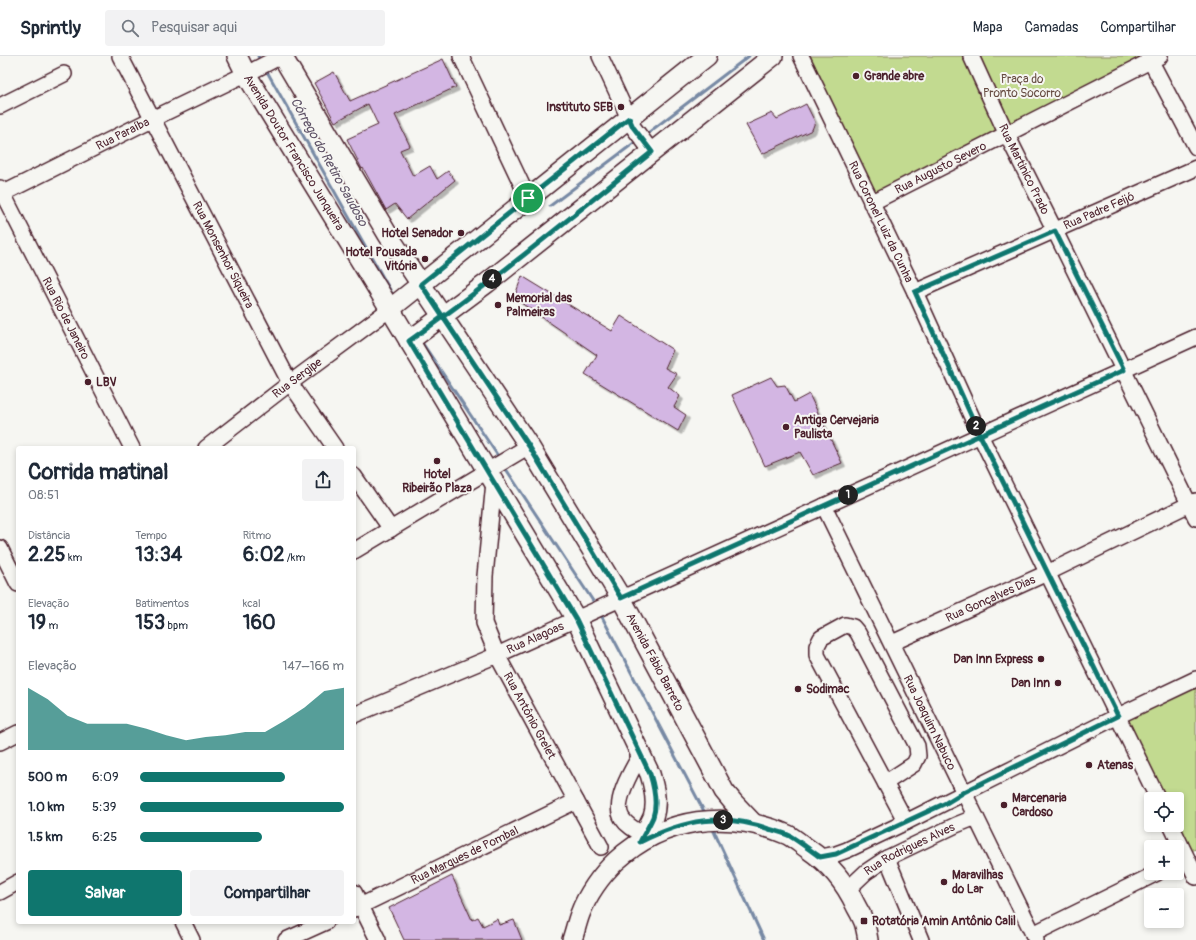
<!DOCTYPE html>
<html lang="pt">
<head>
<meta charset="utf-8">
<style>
	body { margin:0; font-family:Pangolin,sans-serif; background:#f2f2f3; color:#1f2937; height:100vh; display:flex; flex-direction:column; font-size:15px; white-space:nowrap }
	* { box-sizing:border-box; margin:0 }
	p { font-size:13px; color:#747a83 }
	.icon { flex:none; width:22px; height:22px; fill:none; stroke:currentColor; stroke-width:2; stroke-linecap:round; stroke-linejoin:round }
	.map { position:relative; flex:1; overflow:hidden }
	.drawer { position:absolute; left:16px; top:390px; width:340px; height:478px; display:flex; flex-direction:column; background:#fff; border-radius:4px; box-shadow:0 2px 6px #0003 }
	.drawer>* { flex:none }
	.tools { position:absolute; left:1144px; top:736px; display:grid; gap:8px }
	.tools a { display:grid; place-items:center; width:40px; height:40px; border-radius:4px; background:#fff; box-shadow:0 2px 6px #0003; font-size:20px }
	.pin { position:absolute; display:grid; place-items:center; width:34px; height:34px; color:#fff; margin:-17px; border:2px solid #fff; border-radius:50%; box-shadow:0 1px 4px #0007 }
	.km { position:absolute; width:20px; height:20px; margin:-10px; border-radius:50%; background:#222; color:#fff; font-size:11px; line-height:20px; text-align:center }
	.round { display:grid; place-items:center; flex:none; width:42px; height:42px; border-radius:4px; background:#f2f2f3 }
	.summary { display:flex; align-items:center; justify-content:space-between; height:68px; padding:0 12px }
	h1 { font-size:22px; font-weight:700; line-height:30px }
	.metrics { display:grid; grid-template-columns:repeat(3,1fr); gap:6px; height:68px; padding:4px 12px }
	.metrics div { display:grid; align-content:center }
	.metrics b { font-size:20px; font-weight:700 }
	.metrics small { font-size:11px; font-weight:400 }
	.metrics p { font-size:11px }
	.chart { height:112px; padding:8px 12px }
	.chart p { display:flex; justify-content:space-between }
	.chart svg { width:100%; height:72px; margin-top:4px; fill:#0f766e; opacity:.7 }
	.primary-button { display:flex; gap:8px; margin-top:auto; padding:8px 12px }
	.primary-button a { flex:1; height:46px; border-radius:4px; background:#0f766e; color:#fff; font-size:16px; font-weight:700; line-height:46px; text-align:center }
	.primary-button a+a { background:#f2f2f3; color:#1f2937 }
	ul { padding:0 12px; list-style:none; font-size:13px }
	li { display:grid; grid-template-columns:64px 48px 1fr; align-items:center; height:30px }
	li i { height:10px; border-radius:5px; background:#0f766e }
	header { display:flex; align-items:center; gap:24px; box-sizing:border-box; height:56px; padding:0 20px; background:#fff; border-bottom:1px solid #e0e1e3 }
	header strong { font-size:19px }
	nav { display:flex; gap:22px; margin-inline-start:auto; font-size:14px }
	.search { width:280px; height:36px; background:#f2f2f3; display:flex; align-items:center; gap:10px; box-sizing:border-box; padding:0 14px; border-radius:4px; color:#747a83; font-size:15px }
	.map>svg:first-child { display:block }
</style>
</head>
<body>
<header>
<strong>Sprintly</strong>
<div class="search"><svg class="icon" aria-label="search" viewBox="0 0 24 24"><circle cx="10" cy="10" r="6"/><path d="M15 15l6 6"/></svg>Pesquisar aqui</div>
<nav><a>Mapa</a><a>Camadas</a><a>Compartilhar</a></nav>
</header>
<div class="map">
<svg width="1196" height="884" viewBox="0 0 1196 884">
	<defs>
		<filter id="shadow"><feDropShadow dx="3.5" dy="3.5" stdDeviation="0" flood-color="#0004"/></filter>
	</defs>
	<rect width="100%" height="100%" fill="#f6f6f2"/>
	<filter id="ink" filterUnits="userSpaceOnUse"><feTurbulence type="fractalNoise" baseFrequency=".025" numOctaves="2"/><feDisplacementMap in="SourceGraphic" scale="8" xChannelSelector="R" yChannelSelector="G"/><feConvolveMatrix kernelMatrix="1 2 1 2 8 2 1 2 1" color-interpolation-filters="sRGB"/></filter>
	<g filter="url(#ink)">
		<!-- green -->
		<g fill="#c2da90" stroke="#867c5e">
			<polygon points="807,0 966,0 1000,75 873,140"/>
			<polygon points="975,0 1144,0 1008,72"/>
			<polygon points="1196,628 1196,793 1189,796 1177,769 1177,743 1163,743 1124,662"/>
		</g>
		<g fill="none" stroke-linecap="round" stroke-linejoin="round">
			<!-- stream -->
			<g stroke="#7789a4" stroke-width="3">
				<polyline points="258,0 261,6"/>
				<polyline points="265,12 394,241"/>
				<polyline points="644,80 749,0"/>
				<polyline points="550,150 638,84"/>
				<polyline points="421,285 500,403"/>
				<polyline points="504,410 595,548"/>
				<polyline points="600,557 706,759"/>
				<polyline points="712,771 764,884"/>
			</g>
		</g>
		<!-- building -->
		<g fill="#d3b6e3" stroke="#4a1f2b" filter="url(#shadow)">
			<polygon points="443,3 456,31 395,59 410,90 400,94 413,120 430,110 437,123 448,115 455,124 407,163 395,148 386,154 363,112 362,113 347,83 378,69 368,48 335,66 314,27 334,16 350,45"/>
			<polygon points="806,48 815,66 812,74 762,98 746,69 772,57 777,63"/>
			<polygon points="522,220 612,275 621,260 673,294 665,312 677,318 668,331 680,340 674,351 686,359 678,375 585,318 597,299 514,242"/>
			<polygon points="771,321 777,330 785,329 794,346 809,338 842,407 813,419 800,396 765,410 732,339"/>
			<polygon points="452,820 472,864 478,861 483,870 497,863 499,869 514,864 522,884 404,884 389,852"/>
		</g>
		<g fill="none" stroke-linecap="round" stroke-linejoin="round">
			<defs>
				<g id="minor">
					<path id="s1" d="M120,0L290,327L335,392"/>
					<polyline points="461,0 528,142"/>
					<polyline points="600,0 633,71 652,96"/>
					<path id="s2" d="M801,0L915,236L980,379L1158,743"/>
					<path id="s3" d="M971,0L1007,79L1055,175L1196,462"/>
					<polyline points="1148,0 1196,91"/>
					<polyline points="0,50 64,18"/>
					<path id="s4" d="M0,132L132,392"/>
					<path id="s5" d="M0,139L152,63L256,13L281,0"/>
					<path id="s6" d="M871,147L1160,0"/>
					<path id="s7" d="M915,236L1196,112"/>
					<path id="s8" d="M206,392L290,327L390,253"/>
					<polyline points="354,420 391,473"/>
					<path id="s9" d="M494,426L485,520L484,567L497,599L601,791"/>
					<path id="s10" d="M824,450L1036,884"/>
					<polyline points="0,492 18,528"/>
					<polyline points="354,495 529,390"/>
					<path id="s11" d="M892,587L1047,517L1196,445"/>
					<path id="s12" d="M354,659L497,599L1196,281"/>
					<polyline points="0,686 18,677"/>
					<path d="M641,698C633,712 612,746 622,762C627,770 635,774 644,779"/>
					<polyline points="885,727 914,708 918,700 917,690 858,577 853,571 845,569 821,582 817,590 817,599 906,766"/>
					<polyline points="1171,769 1196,821"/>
					<polyline points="820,801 836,798 847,794 906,766 1118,660 1196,623"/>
					<polyline points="887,802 921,884"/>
					<path id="s13" d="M848,833L866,816L887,802L956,769L976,761"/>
					<polyline points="0,836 18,826"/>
					<polyline points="354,836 378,884"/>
					<path id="s14" d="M354,853L576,745"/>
					<polyline points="183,866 192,884"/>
					<polyline points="1033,878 1157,817"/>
					<polyline points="286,884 326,866"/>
				</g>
				<g id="major">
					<path id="s15" d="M237,0L246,18L390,253L576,563L650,718C654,731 658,747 653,761C649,770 644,778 640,786"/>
					<path id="s16" d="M282,0L388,179L529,390L621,542L724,735L733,746L753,767"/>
					<polyline points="390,253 707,0"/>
					<polyline points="409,285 487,227 773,0"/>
					<path d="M572,884C575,875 577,866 580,858C587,839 601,819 616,805C664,761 728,753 788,779C795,783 801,788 808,793C830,808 845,826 856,850C859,855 862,861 864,866C866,872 867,878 868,884"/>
				</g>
			</defs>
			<!-- minor casing -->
			<use href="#minor" stroke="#4a1f2b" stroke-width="18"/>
			<!-- major casing -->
			<use href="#major" stroke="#4a1f2b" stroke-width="22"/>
			<!-- minor -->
			<use href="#minor" stroke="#f6f6f2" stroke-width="15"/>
			<!-- major -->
			<use href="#major" stroke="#f6f6f2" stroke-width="19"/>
		</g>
	</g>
	<g fill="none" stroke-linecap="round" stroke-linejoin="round" filter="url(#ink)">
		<defs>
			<path id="route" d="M528,142L421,228L529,390L621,542C789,466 956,389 1124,314L1055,175L915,236L980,379L1118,660L964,736L946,747L836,798L820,801C810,794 800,786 790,780C784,777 776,775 769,773C721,756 684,764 640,786C644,778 649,770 653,761C658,747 654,731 650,718L576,563L409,285C493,226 572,160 652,96L633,71L629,62L528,142"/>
		</defs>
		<!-- route casing -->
		<use href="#route" stroke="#fff" stroke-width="8"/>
		<!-- route -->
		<use href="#route" stroke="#0f766e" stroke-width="5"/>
	</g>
	<!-- markers -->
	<g fill="#4a1f2b" stroke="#f6f6f2" stroke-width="1.5">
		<circle cx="856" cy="20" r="4"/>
		<circle cx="621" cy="51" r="4"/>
		<circle cx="461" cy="177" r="4"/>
		<circle cx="425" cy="203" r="4"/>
		<circle cx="498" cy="249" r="4"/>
		<circle cx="88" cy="326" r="4"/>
		<circle cx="786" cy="371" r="4"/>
		<circle cx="437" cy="405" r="4"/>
		<circle cx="1041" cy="603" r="4"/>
		<circle cx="1058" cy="627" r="4"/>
		<circle cx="798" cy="633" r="4"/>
		<circle cx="1089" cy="709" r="4"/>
		<circle cx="1004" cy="749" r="4"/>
		<circle cx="944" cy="826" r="4"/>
		<rect x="860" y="861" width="8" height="8" rx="2"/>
	</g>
	<g text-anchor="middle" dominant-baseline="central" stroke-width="4" stroke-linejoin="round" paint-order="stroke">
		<!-- poi labels -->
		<g font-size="12" font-weight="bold" fill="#4a1f2b" stroke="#f6f6f2" text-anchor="start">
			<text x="864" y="20">Grande abre</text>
			<text x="613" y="51" text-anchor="end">Instituto SEB</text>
			<text x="453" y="177" text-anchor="end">Hotel Senador</text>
			<text x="417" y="196" text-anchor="end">Hotel Pousada<tspan x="417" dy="14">Vitória</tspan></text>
			<text x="506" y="242">Memorial das<tspan x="506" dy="14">Palmeiras</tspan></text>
			<text x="96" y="326">LBV</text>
			<text x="794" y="364">Antiga Cervejaria<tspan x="794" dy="14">Paulista</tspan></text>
			<text x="437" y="418" text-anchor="middle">Hotel<tspan x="437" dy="14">Ribeirão Plaza</tspan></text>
			<text x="1033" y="603" text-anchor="end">Dan Inn Express</text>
			<text x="1050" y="627" text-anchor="end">Dan Inn</text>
			<text x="806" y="633">Sodimac</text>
			<text x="1097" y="709">Atenas</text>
			<text x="1012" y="742">Marcenaria<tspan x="1012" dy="14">Cardoso</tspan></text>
			<text x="952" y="819">Maravilhas<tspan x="952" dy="14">do Lar</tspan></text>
			<text x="872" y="865">Rotatória Amin Antônio Calil</text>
		</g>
		<!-- park labels -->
		<g font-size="12" fill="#684e44" stroke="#f6f6f2">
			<text x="1022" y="23">Praça do<tspan x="1022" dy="14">Pronto Socorro</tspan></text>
		</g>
		<!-- street labels -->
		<g font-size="12" fill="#4a1f2b" stroke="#f6f6f2">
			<text stroke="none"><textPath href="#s5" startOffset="137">Rua Paraíba</textPath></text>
			<text stroke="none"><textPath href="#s15" startOffset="112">Avenida Doutor Francisco Junqueira</textPath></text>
			<text stroke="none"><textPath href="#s6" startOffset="78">Rua Augusto Severo</textPath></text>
			<text stroke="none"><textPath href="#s3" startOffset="125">Rua Martinico Prado</textPath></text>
			<text stroke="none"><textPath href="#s7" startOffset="201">Rua Padre Feijó</textPath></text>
			<text stroke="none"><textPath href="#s2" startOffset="184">Rua Coronel Luiz da Cunha</textPath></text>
			<text stroke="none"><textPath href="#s1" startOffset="224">Rua Monsenhor Siqueira</textPath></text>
			<text stroke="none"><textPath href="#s4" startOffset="146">Rua Rio de Janeiro</textPath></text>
			<text stroke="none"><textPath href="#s8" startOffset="115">Rua Sergipe</textPath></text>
			<text stroke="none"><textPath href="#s11" startOffset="108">Rua Gonçalves Dias</textPath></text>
			<text stroke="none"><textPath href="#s12" startOffset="197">Rua Alagoas</textPath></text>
			<text stroke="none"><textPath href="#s16" startOffset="712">Avenida Fábio Barreto</textPath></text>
			<text stroke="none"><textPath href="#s9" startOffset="245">Rua Antônio Grelet</textPath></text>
			<text stroke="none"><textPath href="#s10" startOffset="241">Rua Joaquim Nabuco</textPath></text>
			<text stroke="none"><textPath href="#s13" startOffset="74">Rua Rodrigues Alves</textPath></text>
			<text stroke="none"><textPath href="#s14" startOffset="123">Rua Marques de Pombal</textPath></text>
		</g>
		<!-- water labels -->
		<g font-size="13" font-style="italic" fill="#605468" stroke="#f6f6f2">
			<text transform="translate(329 106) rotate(61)">Córrego do Retiro Saudoso</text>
		</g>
	</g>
</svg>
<div class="tools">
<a><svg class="icon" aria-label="locate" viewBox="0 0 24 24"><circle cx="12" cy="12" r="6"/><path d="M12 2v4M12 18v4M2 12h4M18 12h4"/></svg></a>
<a>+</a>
<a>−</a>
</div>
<div class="pin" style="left:528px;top:142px;background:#1e9e55"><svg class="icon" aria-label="arrive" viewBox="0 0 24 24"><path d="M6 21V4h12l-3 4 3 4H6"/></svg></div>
<b class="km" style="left:848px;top:439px">1</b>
<b class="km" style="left:976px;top:370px">2</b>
<b class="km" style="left:723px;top:764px">3</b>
<b class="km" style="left:492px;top:223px">4</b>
<section class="drawer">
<div class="summary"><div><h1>Corrida matinal</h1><p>08:51</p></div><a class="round"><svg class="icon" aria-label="share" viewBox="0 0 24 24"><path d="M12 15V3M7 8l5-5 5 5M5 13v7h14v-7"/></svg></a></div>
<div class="metrics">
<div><p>Distância</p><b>2.25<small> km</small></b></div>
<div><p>Tempo</p><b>13:34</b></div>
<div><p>Ritmo</p><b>6:02<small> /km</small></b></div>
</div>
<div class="metrics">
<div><p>Elevação</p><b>19<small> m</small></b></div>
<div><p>Batimentos</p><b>153<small> bpm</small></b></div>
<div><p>kcal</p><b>160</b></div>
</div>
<div class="chart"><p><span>Elevação</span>147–166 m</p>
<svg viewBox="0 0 160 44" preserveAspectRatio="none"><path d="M0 44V6L10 13L20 23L30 28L40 28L50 28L60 31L70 35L80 38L90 36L100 35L110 33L120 33L130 26L140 18L150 8L160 6V44z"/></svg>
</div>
<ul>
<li><b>500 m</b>6:09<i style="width:71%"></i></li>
<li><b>1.0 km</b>5:39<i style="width:100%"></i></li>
<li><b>1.5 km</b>6:25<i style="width:60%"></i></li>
</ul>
<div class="primary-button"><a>Salvar</a><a>Compartilhar</a></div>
</section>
</div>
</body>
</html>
